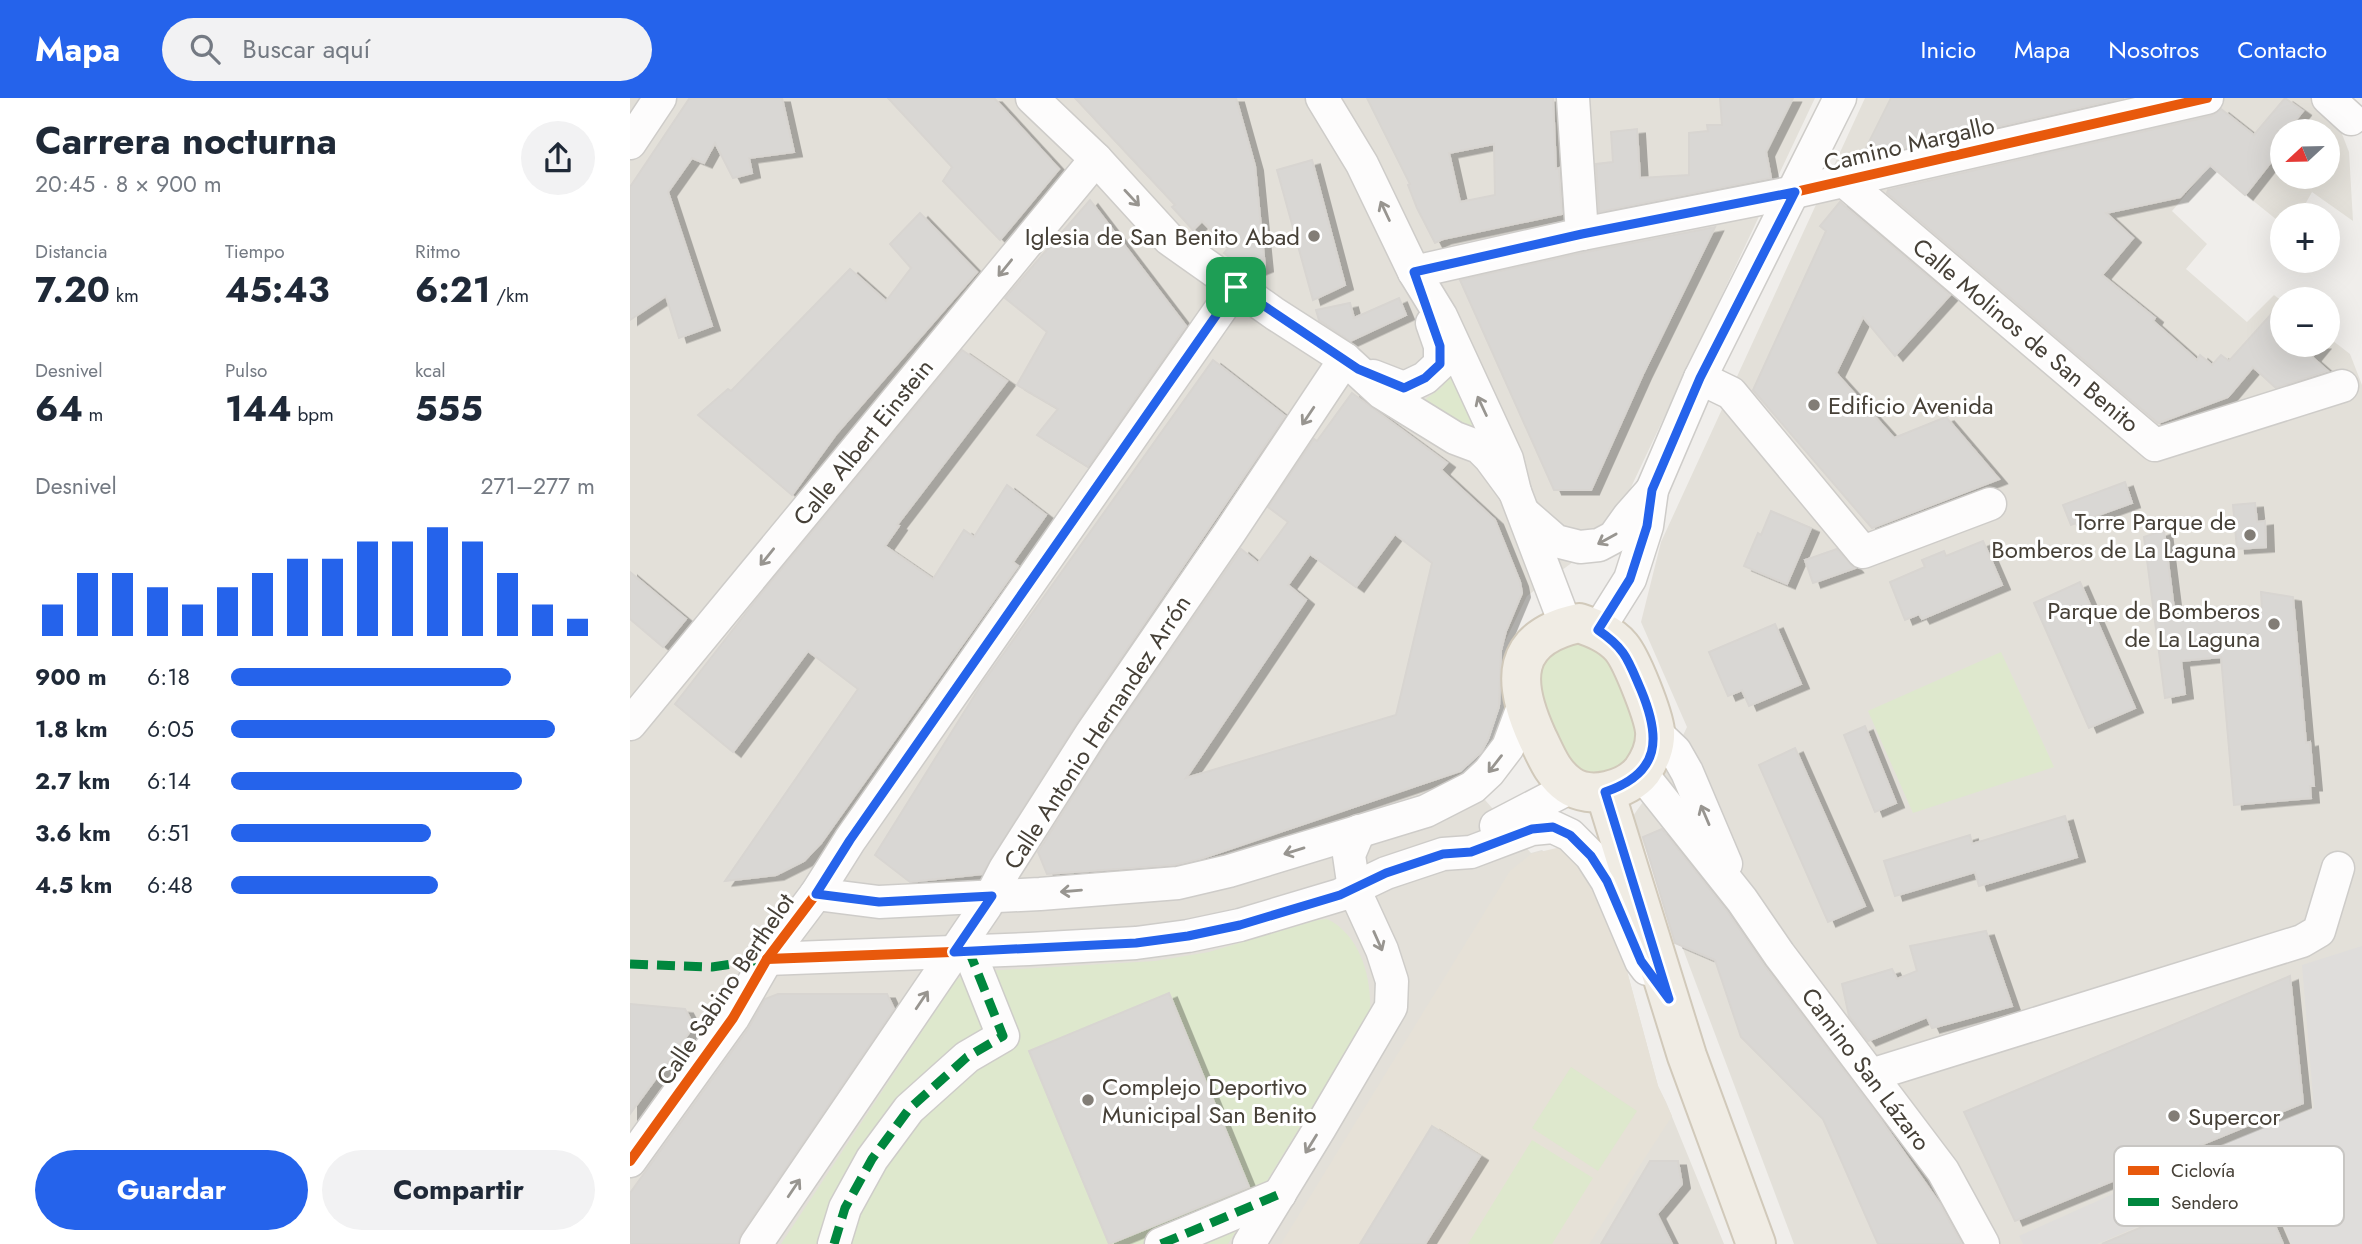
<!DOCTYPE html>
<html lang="es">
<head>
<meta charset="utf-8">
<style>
	body { margin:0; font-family:Jost,sans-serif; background:#f2f2f3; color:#1f2937; height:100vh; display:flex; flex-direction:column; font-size:26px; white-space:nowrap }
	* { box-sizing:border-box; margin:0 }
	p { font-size:23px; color:#747a83 }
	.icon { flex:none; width:38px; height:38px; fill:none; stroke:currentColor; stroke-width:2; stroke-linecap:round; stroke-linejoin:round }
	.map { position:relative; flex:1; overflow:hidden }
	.side { display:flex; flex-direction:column; background:#fff; width:630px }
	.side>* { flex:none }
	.needle { width:46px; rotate:248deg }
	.tools { position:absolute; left:1640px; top:21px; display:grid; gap:14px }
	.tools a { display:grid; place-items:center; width:70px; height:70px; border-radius:50%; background:#fff; box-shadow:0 7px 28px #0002; font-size:35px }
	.pin { position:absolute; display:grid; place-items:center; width:60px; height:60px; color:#fff; margin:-30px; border-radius:14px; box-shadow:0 4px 10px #0006 }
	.round { display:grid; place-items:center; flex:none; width:74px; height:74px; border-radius:37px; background:#f2f2f3 }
	.head { display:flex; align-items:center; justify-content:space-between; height:119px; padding:0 35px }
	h1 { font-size:38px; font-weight:700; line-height:52px }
	.figures { display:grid; grid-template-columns:repeat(3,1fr); gap:10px; height:119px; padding:7px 35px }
	.figures div { display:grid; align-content:center }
	.figures b { font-size:35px; font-weight:700 }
	.figures small { font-size:19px; font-weight:400 }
	.figures p { font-size:19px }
	.chart { height:196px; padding:14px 35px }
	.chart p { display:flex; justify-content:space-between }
	.chart svg { width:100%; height:126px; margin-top:7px; stroke:#2563eb; stroke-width:6 }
	.action { display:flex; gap:14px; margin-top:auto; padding:14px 35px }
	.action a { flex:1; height:80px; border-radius:42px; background:#2563eb; color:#fff; font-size:28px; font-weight:700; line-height:80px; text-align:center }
	.action a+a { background:#f2f2f3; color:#1f2937 }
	ul { padding:0 35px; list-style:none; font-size:23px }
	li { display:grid; grid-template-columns:112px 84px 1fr; align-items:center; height:52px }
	li i { height:18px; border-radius:9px; background:#2563eb }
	header { display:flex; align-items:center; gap:42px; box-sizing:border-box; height:98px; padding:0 35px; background:#2563eb; color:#fff }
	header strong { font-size:33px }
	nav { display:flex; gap:38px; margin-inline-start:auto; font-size:24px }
	.search { width:490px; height:63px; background:#f2f2f3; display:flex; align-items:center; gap:18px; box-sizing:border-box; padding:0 24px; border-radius:38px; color:#747a83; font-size:26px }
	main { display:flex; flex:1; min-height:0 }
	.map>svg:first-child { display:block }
</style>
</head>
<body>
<header>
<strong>Mapa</strong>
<div class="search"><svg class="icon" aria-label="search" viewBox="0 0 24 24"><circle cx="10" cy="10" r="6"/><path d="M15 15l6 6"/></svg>Buscar aquí</div>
<nav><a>Inicio</a><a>Mapa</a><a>Nosotros</a><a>Contacto</a></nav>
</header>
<main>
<section class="side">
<div class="head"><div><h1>Carrera nocturna</h1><p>20:45 · 8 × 900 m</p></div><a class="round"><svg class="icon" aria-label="share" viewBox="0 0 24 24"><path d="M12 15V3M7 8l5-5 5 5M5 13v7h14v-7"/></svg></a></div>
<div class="figures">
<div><p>Distancia</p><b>7.20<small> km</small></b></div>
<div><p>Tiempo</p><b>45:43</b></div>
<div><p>Ritmo</p><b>6:21<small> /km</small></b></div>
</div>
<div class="figures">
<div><p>Desnivel</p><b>64<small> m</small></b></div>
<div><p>Pulso</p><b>144<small> bpm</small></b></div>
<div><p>kcal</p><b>555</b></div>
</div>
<div class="chart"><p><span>Desnivel</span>271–277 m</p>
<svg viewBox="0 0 160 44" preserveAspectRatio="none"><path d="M5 44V33M15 44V22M25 44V22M35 44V27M45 44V33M55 44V27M65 44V22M75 44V17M85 44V17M95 44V11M105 44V11M115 44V6M125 44V11M135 44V22M145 44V33M155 44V38"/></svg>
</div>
<ul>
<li><b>900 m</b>6:18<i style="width:77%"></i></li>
<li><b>1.8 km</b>6:05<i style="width:89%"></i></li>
<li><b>2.7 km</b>6:14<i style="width:80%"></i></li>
<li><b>3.6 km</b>6:51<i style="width:55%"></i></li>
<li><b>4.5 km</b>6:48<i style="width:57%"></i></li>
</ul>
<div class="action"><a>Guardar</a><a>Compartir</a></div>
</section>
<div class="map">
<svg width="1732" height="1146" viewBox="0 0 1732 1146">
	<defs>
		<filter id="shadow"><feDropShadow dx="8" dy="4.5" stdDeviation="0" flood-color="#0004"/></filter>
	</defs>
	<rect width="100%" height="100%" fill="#f0eeeb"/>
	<!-- residential -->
	<g fill="#e3e0d9" fill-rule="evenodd">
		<polygon points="0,0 1185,0 978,438 897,498 871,552 869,608 858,641 851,654 830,673 901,755 912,752 980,810 1028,988 1036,1004 1094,1146 0,1146"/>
		<path d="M1235,0H1698L1719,54L1723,123L1682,94L1669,117H1652V126L1580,68L1542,113L1577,146L1556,171L1617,224L1644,197L1652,203V247H1698V239L1720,256L1732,287V1146H1164L1003,718L1039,667L1057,629L1011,524L1031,444ZM1652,33H1698V79H1652Z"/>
	</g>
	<!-- education -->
	<polygon fill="#e6e1d7" points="931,749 947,753 980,810 1028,988 1042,1018 959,1146 651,1146 880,773 901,756"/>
	<!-- green -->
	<g fill="#dee8cd">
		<polygon points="825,272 858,343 793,303 811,290"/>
		<polygon points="956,544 975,553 1011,638 996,665 981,674 962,676 945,670 931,655 906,594 914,560 936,546"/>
		<polygon points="1371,554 1424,669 1283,715 1238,613"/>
		<path d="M697,821C731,837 742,881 740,915L598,1146H151L326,882L339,874L525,863L579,854L687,822Z"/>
		<polygon points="941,969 1007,1013 968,1073 902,1030"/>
		<polygon points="902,1042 963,1080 922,1146 838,1146"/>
	</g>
	<!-- parking -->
	<polygon fill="#dfdddb" points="1732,848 1732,1146 1661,1146 1631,1076 1467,1146 1393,1146 1389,1138 1615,1037 1684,1010 1672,867"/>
	<!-- building -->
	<g fill="#d9d7d4" stroke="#d8d5d1" stroke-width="2" fill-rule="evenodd" filter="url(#shadow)">
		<polygon points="66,0 152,0 164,54 119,60 122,75 103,80 85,45 74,65 62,60 38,94 82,228 49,240 36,198 0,222 0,89 59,1"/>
		<polygon points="258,0 364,0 429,71 370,142 313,83 322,69"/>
		<polygon points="445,0 606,0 625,68 635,169 620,175 594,155 598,150 572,123 563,132 542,109 545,107"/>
		<path d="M737,0H923L926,71L929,70L932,116L813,141L805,145L787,110L778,87L780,86ZM864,46L865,97L830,104L819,55Z"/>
		<polygon points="1090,0 1163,0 1136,54 1141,80 969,114 966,66 983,64 981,34 1007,31 1010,80 1059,77 1059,35 1078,33 1077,27 1092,27"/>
		<polygon points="1261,0 1494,0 1231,60"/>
		<polygon points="1655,0 1673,13 1657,33 1648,33 1652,37 1652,50 1615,97 1580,67 1550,99 1476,115 1503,140 1472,177 1525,220 1523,223 1567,262 1570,257 1582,267 1591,257 1599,263 1652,204 1652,247 1692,247 1682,259 1698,273 1646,290 1623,269 1598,299 1528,325 1257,95 1258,92 1581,18 1591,11 1624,37"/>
		<polygon points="682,62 715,187 683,202 647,72"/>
		<polygon points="460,102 556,228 458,369 407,337 428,311 387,287 417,234 375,200"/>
		<polygon points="1210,104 1320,197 1265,258 1233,219 1206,275 1264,340 1316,319 1369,381 1242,430 1123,292 1196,133 1190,128"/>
		<polygon points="290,115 347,174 207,335 162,397 68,317 98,291 101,293 220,171 256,203 281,170 260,146"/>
		<polygon points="1085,129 1013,276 961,392 924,392 830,182 956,154"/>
		<polygon points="769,200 776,217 720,243 689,222 686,212 720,205 724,220"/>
		<polygon points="332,252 377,283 267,427 269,428 255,448 303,481 334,432 344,439 377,387 416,417 383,464 388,468 191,745 174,763 146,777 95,783 228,591 178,553 103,654 45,606 130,497"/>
		<polygon points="583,262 655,318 446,626 352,776 280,784 245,757 351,587"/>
		<path d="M722,295L817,365L811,372L865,422L890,484L892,495L876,533L871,552L869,608L858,641L851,654L830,673L570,761L545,767L417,776L408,754L476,646L611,451L628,465L658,424L638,409L684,341L687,343ZM765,436L802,465L766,617L556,680L676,502L658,487L680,456L726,489Z"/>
		<polygon points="1495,384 1502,405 1441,427 1433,407"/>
		<polygon points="1625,405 1627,424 1635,423 1636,449 1607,451 1603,407"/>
		<polygon points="1141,413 1181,430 1157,486 1114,468 1128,435 1131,437"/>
		<polygon points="1534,432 1545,519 1632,510 1631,494 1663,499 1676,645 1680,644 1684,688 1680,688 1681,700 1604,707 1591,559 1551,563 1555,596 1535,600 1514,439"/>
		<polygon points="1353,443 1372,487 1292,521 1289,516 1275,522 1260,484 1295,469 1292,462 1314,453 1316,458"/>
		<polygon points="1207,451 1225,470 1183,485 1175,462"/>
		<polygon points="0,474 56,521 33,549 0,521"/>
		<polygon points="1450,484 1505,610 1459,630 1404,505"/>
		<polygon points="1145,526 1171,586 1119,608 1112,592 1098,598 1079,554"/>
		<polygon points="1235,628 1266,705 1245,714 1214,637"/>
		<polygon points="1165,650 1235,808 1198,824 1129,667"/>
		<polygon points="1435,718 1447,759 1349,788 1345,774 1265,798 1254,763 1340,737 1342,746"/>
		<polygon points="1032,731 1097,813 1134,867 1242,1009 1310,1106 1332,1146 1248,1146 1193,1021 1111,939 1085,862 1045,845 1013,739"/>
		<polygon points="1356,833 1382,908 1302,930 1297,919 1238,943 1219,918 1212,886 1262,871 1267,881 1287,873 1280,848"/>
		<polygon points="1660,878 1673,1005 1385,1123 1334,1014"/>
		<polygon points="539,895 619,1089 479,1146 399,953"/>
		<polygon points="148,896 257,896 264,911 111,1136 108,1146 0,1146 0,1095 118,931 135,901"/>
		<polygon points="0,906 55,911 64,928 0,1016"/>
		<polygon points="802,1028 850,1058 795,1146 730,1146"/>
		<polygon points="1020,1063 1048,1063 1052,1086 1027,1116 1042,1146 971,1146"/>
		<polygon points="1625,1081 1653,1146 1472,1146"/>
	</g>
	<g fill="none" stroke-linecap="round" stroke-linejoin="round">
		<defs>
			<g id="minor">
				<polyline points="402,0 466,61 539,141 645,216 715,261 752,295 825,340 849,349 860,360 885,394"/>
				<polyline points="692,0 732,66 784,174 811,218 877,361 885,394 936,528"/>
				<polyline points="943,0 952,136"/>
				<polyline points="1698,0 1721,21"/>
				<polyline points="0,45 30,0"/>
				<polyline points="1213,82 1525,347 1712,288"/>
				<polyline points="784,174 952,136 1165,94 1577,0"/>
				<polyline points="743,278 774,290 795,280 810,266 810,248 802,225"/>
				<polyline points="1070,280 1101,295 1233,454 1360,406"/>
				<polyline points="895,416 926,443 950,449 969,447 984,439 999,418 1022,392"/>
				<polyline points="968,532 1000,481 1017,428 1022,392 1070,280 1210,0"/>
				<polyline points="0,626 466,61"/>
				<polyline points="1025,634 1045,653 1057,674 1096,766"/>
				<polyline points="1011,675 1112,802 1149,856 1313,1073 1353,1146"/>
				<polyline points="866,728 941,689"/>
				<polyline points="186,796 249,804 410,796 548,785 599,773 796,713 843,689 859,674 878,649 894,606"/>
				<polyline points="137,861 399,851 506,845 558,838 610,827 710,797 756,775 813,756 841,754 902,731 923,729 940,737 961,758 977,783 1011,863 1017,871"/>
				<polyline points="1241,977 1672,843 1689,833 1708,770"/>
				<polyline points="0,1063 103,920 137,861 186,796 220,742 606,189"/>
				<polyline points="126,1146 356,808 375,771 461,636 600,434 715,261"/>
				<polyline points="204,1146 215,1110 242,1061 279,1011 337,959 373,938 339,853"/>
				<polyline points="531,1146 650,1096"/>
				<polyline points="619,1146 690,1030 761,909 762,883 752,852 724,791 719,757 729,733"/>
			</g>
			<g id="major">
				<path d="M949,525C964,530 980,536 991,549C1002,562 1023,616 1025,633C1026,647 1020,662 1012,673C997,692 960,702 939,687C922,675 916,657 907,639C882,584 880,540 949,525Z"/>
				<polyline points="975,694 1057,958 1126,1146"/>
			</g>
		</defs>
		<!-- minor casing -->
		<use href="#minor" stroke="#ceccc9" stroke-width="35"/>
		<!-- major casing -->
		<use href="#major" stroke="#d1c9ba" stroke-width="42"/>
		<!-- minor -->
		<use href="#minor" stroke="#fdfcfc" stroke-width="32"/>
		<!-- major -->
		<use href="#major" stroke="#f0ece4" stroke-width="38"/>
		<!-- quiet -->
		<g stroke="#00873e" stroke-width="9" stroke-dasharray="18 9" stroke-linecap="butt">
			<polyline points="0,866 82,869 137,861"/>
			<polyline points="204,1146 215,1110 242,1061 279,1011 337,959 373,938 339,853"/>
			<polyline points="531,1146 650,1096"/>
		</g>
		<defs>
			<g id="cycleway">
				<polyline points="784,174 952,136 1165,94 1577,0"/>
				<polyline points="137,861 399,851 506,845 558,838 610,827 710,797 756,775 813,756 841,754 902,731 923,729 940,737 961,758 977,783 1011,863 1039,901"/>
				<polyline points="0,1063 103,920 137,861 186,796 220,742 606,189"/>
			</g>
		</defs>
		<!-- cycleway casing -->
		<use href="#cycleway" stroke="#fff" stroke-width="15"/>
		<!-- cycleway -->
		<use href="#cycleway" stroke="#e8590c" stroke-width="10"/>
	</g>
	<!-- one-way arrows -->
	<defs><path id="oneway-shaft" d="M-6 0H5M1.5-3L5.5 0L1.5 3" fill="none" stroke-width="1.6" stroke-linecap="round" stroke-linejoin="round" transform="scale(1.75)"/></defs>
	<g stroke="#989590">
		<use href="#oneway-shaft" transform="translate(502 100) rotate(47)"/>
		<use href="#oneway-shaft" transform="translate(755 113) rotate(-115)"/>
		<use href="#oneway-shaft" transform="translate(375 170) rotate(129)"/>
		<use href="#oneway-shaft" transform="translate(852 308) rotate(-115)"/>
		<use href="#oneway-shaft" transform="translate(678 318) rotate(124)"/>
		<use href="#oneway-shaft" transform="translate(977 441) rotate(151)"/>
		<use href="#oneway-shaft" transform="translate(137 459) rotate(129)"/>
		<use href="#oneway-shaft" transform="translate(865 666) rotate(128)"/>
		<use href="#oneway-shaft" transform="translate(1075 717) rotate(-113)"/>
		<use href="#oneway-shaft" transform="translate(664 753) rotate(163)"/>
		<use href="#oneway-shaft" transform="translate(441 793) rotate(175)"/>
		<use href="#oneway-shaft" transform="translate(748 843) rotate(66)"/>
		<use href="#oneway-shaft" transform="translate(292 902) rotate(-56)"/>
		<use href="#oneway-shaft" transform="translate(681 1046) rotate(122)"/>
		<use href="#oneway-shaft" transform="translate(164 1090) rotate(-56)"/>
	</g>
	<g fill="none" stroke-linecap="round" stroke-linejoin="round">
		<defs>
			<path id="route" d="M1165,94L1070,280L1022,392L1017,428L1000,481L968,532C996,551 998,562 1011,592C1031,640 1031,675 975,694L1039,901L1011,863L977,783L961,758L940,737L923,729L902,731L841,754L813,756L756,775L710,797L610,827L558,838L506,845L324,854L362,798L249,804L186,796L220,742L606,189L728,271L774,290L795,280L810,266V248L784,174L952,136Z"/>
		</defs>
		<!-- route casing -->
		<use href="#route" stroke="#fff" stroke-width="14"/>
		<!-- route -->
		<use href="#route" stroke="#2563eb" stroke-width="9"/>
	</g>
	<!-- markers -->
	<g fill="#827d76" stroke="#fff" stroke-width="2.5">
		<circle cx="684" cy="138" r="7"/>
		<circle cx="1184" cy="307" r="7"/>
		<circle cx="1620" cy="437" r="7"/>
		<circle cx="1644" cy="526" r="7"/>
		<circle cx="458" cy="1002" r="7"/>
		<circle cx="1544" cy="1018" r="7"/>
	</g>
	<g text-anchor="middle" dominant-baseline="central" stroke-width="6" stroke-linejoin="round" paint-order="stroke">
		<!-- street labels -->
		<g font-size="24" fill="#464037" stroke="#fff">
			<text transform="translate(1279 46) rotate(-13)">Camino Margallo</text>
			<text transform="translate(1396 237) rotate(40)">Calle Molinos de San Benito</text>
			<text transform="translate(233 344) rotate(-51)">Calle Albert Einstein</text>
			<text transform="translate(467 634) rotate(-57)">Calle Antonio Hernandez Arrón</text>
			<text transform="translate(95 891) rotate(-56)">Calle Sabino Berthelot</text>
			<text transform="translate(1236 971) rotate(53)">Camino San Lázaro</text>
		</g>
		<!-- poi labels -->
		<g font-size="24" fill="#464037" stroke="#fff" text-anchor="end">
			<text x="670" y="138">Iglesia de San Benito Abad</text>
			<text x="1198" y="307" text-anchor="start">Edificio Avenida</text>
			<text x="1606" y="423">Torre Parque de<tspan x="1606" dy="28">Bomberos de La Laguna</tspan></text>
			<text x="1630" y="512">Parque de Bomberos<tspan x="1630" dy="28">de La Laguna</tspan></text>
			<text x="472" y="988" text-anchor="start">Complejo Deportivo<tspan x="472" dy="28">Municipal San Benito</tspan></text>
			<text x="1558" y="1018" text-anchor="start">Supercor</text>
		</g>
	</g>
	<!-- legend -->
	<rect x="1484" y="1048" width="230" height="80" rx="10" fill="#fff" stroke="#c8c6c3" stroke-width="2"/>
	<rect x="1498" y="1068" width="31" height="9" fill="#e8590c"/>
	<rect x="1498" y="1100" width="31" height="8" fill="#00873e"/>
	<g font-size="19" fill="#464037">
		<text x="1541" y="1079">Ciclovía</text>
		<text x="1541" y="1111">Sendero</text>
	</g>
</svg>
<div class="tools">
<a><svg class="needle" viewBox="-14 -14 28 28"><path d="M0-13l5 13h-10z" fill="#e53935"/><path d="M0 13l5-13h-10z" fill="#747a83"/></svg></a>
<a>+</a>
<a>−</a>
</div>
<div class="pin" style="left:606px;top:189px;background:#1e9e55"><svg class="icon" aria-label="arrive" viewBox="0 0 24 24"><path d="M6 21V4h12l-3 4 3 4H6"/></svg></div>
</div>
</main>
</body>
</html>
